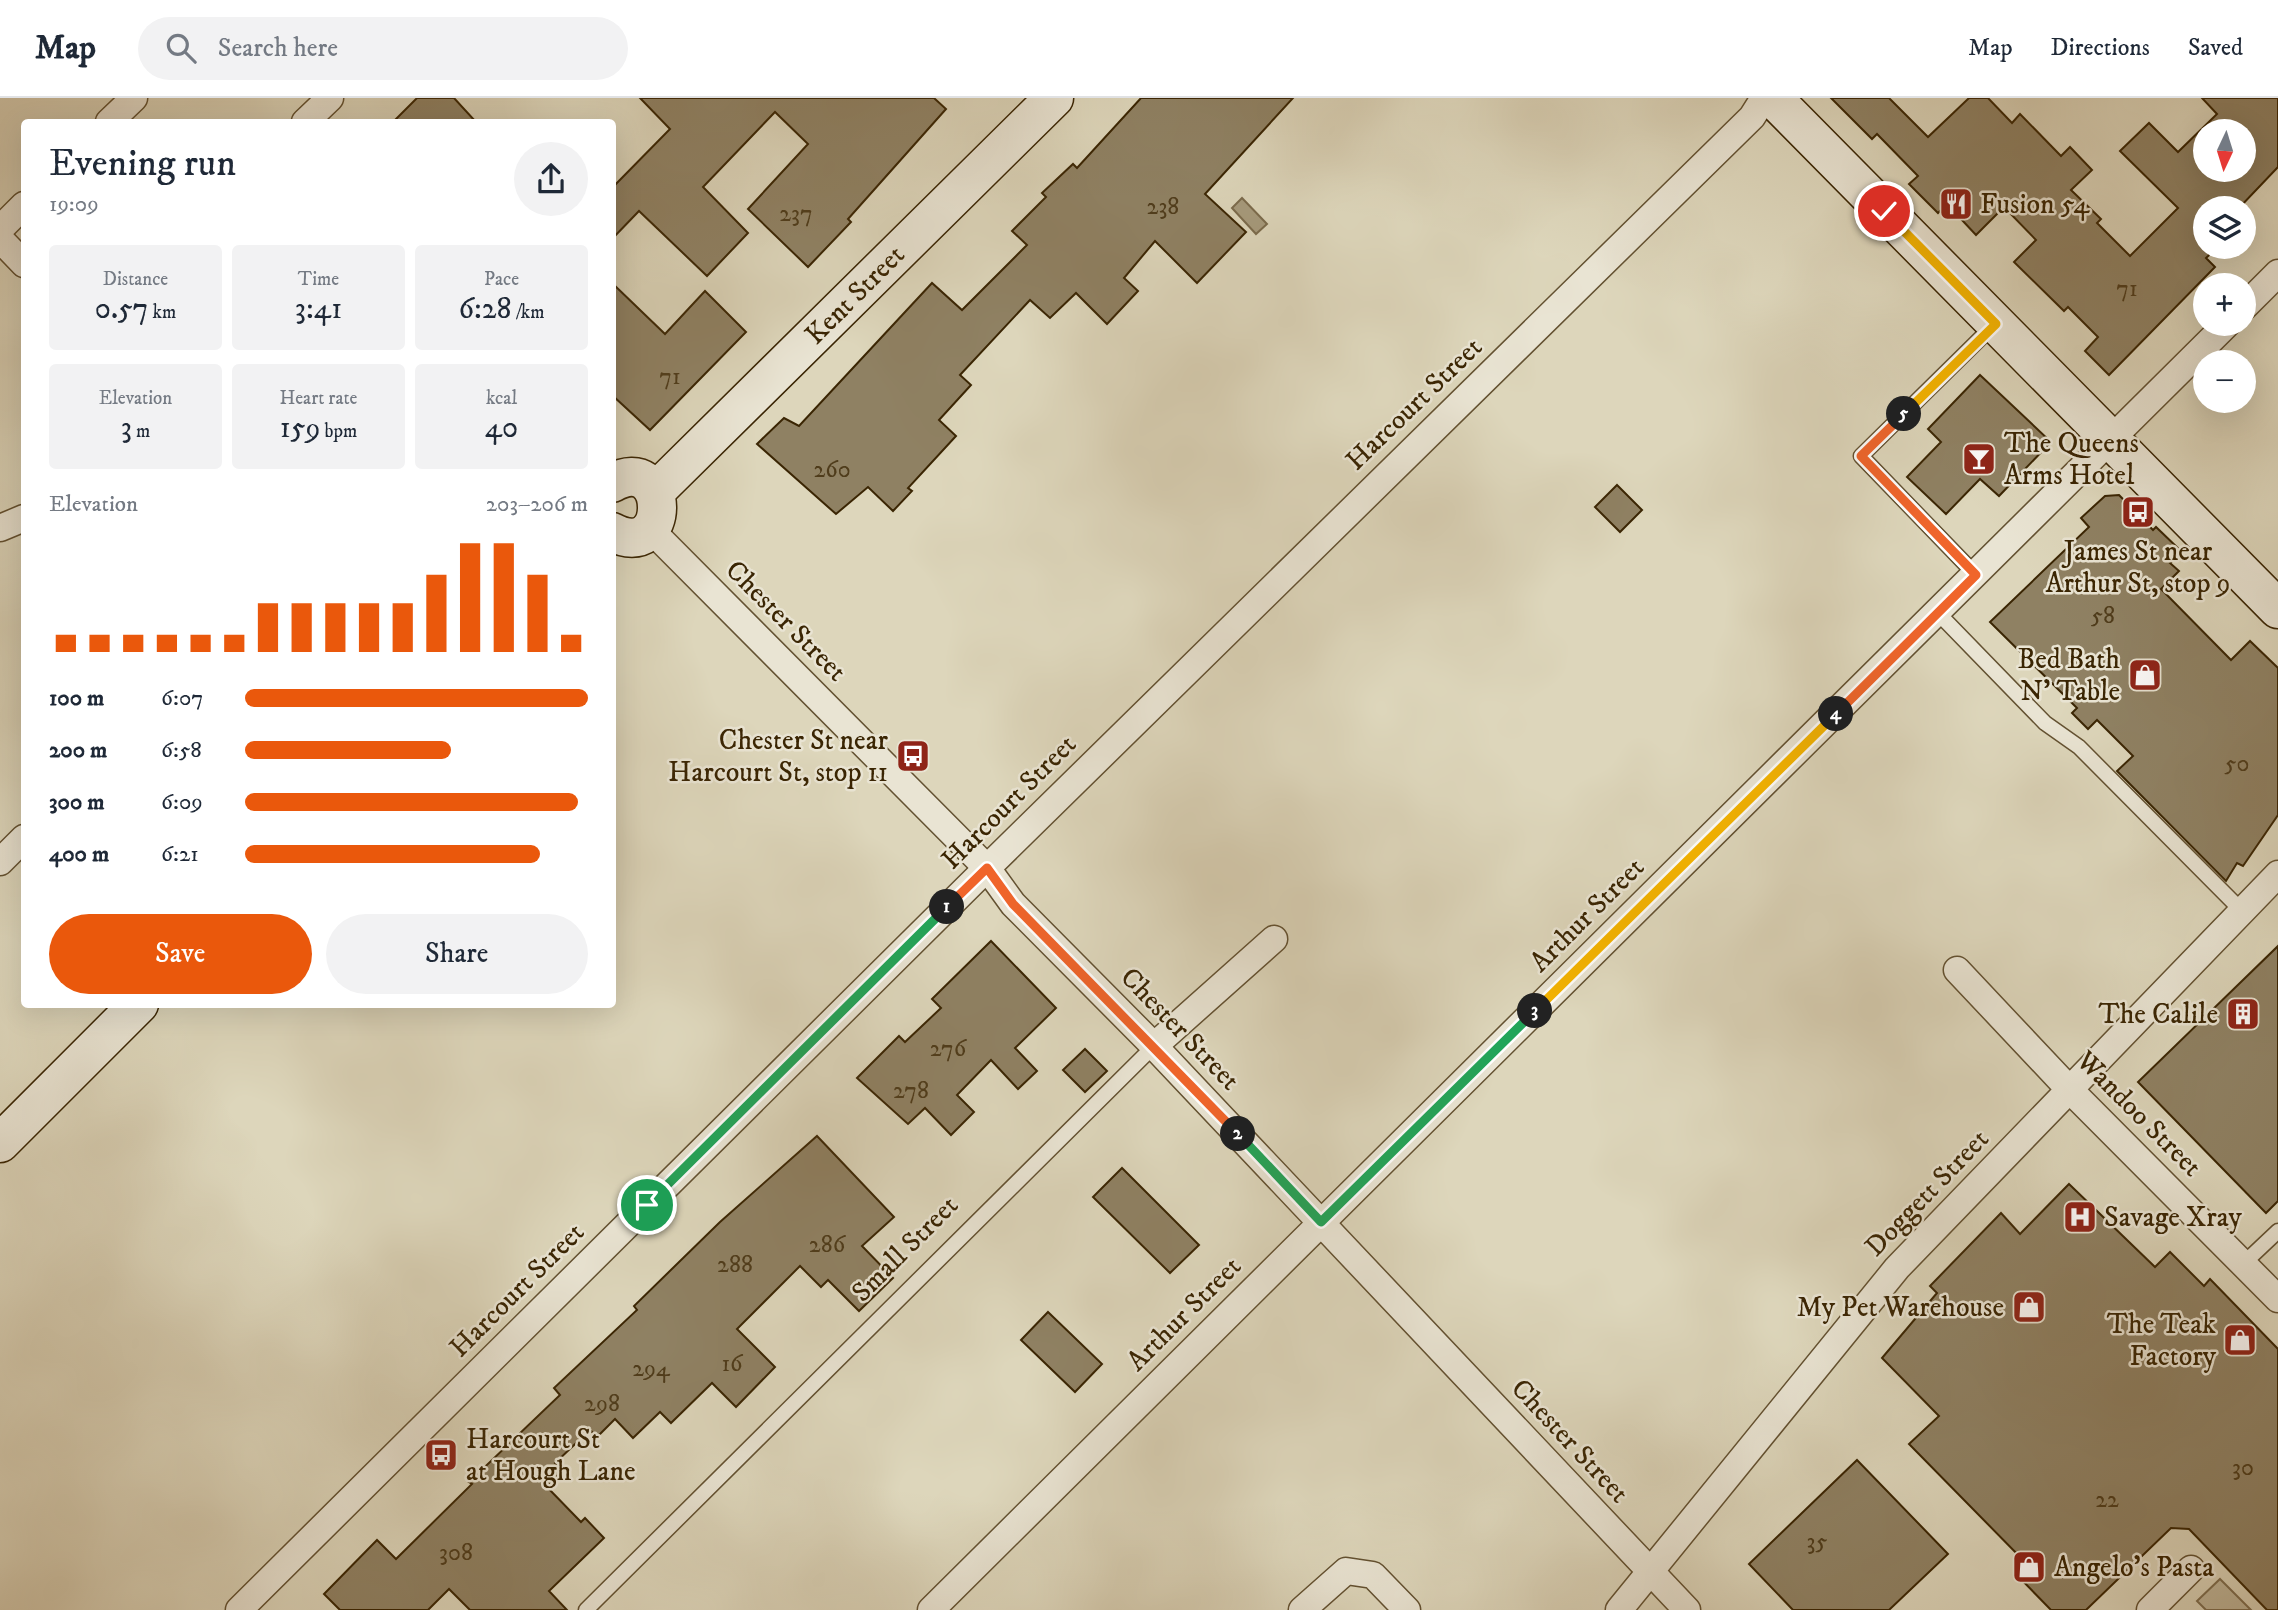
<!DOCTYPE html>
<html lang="en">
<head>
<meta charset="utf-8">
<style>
	body { margin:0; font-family:"IM FELL DW Pica",serif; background:#f2f2f3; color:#1f2937; height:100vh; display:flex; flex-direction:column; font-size:26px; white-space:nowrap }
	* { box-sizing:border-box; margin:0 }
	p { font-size:23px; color:#747a83 }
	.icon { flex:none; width:38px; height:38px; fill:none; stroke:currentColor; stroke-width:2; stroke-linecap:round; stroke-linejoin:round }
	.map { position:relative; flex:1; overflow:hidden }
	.details { position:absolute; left:21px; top:21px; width:595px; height:889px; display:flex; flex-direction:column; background:#fff; border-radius:7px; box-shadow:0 7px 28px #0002 }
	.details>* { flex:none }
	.needle { width:46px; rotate:184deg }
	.tools { position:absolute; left:2193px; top:21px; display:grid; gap:14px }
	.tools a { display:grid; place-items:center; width:63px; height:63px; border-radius:50%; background:#fff; box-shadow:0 7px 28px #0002; font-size:35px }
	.pin { position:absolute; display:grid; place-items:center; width:60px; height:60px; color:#fff; margin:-30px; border:4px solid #fff; border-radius:50%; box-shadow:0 2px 7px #0007 }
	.km { position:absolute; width:35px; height:35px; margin:-18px; border-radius:50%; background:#222; color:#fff; font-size:19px; line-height:35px; text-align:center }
	.round { display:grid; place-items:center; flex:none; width:74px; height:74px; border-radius:37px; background:#f2f2f3 }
	.summary { display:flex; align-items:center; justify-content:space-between; height:119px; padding:0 28px }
	h1 { font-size:38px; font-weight:600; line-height:52px }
	.figures { display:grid; grid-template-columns:repeat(3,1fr); gap:10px; height:119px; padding:7px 28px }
	.figures div { display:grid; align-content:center; border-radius:7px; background:#f2f2f3; text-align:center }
	.figures b { font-size:30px; font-weight:600 }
	.figures small { font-size:19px; font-weight:400 }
	.figures p { font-size:19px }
	.chart { height:196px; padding:14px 28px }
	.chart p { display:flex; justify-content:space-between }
	.chart svg { width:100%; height:126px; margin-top:7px; stroke:#ea580c; stroke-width:6 }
	.primary-button { display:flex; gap:14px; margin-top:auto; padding:14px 28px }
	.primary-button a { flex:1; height:80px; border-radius:42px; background:#ea580c; color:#fff; font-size:28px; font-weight:600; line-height:80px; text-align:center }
	.primary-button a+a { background:#f2f2f3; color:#1f2937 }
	ul { padding:0 28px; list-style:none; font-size:23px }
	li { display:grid; grid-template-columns:112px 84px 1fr; align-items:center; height:52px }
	li i { height:18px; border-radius:9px; background:#ea580c }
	header { display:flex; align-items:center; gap:42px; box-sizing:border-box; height:98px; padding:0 35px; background:#fff; border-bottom:2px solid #e0e1e3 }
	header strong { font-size:33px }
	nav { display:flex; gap:38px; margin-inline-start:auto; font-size:24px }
	.search { width:490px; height:63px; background:#f2f2f3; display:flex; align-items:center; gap:18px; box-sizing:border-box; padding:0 24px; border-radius:38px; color:#747a83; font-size:26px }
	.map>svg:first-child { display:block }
</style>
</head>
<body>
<header>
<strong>Map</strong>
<div class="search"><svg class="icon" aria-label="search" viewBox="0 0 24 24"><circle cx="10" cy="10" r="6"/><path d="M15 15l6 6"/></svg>Search here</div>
<nav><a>Map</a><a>Directions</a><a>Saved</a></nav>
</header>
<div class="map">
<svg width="2278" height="1512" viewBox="0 0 2278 1512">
	<rect width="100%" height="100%" fill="#ddd6bb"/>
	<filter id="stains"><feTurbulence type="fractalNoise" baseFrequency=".00286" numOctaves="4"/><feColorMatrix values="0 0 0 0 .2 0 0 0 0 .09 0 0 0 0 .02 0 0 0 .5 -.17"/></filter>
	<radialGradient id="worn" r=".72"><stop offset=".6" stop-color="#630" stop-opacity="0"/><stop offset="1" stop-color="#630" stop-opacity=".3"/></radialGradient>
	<!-- green -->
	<polygon fill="#c1b89c" stroke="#7e6e50" stroke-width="2" points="2220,1481 2251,1512 2206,1512 2197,1503"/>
	<!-- water -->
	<polygon fill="#a69a7c" stroke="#7b6b4c" stroke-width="2" points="1242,100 1267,126 1256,136 1232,110"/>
	<!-- building -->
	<g fill="#8f8163" stroke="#3a2503" stroke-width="2" fill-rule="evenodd">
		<polygon points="417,0 454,0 476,24 393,24"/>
		<polygon points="640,0 934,0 946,11 848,121 851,124 808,169 748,111 808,46 775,14 703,89 748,135 707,178 639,113 612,141 612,90 670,31"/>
		<polygon points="1141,0 1293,0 1205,96 1246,134 1197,185 1155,143 1124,180 1138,193 1107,226 1076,195 1050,220 1030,202 960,277 971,287 939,322 956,338 908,390 912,393 893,413 868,389 836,416 757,346 784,320 799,328 932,185 962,212 1027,147 1012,133 1046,99 1042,95 1073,66 1077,70"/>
		<path d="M1831,0H1889L1928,39L1969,0H1988L2012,25L2020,16L2061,58L2070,49L2092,72L2071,92L2101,121L2097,125L2130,158L2178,110L2120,53L2149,25L2178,54L2217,16L2202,0H2278V69L2239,110H2205V149H2218L2206,160L2215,169L2109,277L2085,253L2098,239L2068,209L2064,213L2014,164L2036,142L2004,109L1976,137L1947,106L1938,115L1909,86L1918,78L1877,36L1872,41ZM2205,33H2244V72H2205Z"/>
		<polygon points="612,185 665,236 705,193 746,234 650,332 612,297"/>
		<polygon points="1980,277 2051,344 1999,398 1980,381 1946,416 1907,379 1941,344 1928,331"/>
		<polygon points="1617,387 1642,412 1620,434 1595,409"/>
		<polygon points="2119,397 2153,432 2156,429 2182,454 2170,465 2179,473 2161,491 2231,562 2250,543 2278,570 2278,717 2243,768 2237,765 2226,783 2117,673 2133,658 2097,622 2088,631 2072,615 2077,610 1990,524 2089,429 2081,420 2105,398"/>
		<polygon points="991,843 1056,910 1015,950 1037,973 1018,991 991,962 957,997 974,1014 951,1037 925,1010 908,1026 857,980 899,938 905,944 941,910 932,901"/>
		<polygon points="2278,848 2278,1103 2266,1115 2138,984"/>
		<polygon points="1085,951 1107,973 1085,994 1063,972"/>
		<polygon points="817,1038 894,1119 862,1148 893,1180 859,1213 828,1182 821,1189 800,1168 737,1231 775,1269 736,1309 712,1285 671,1325 660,1314 633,1340 615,1321 597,1339 590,1332 555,1365 562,1373 546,1388 581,1424 585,1420 604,1440 549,1493 567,1512 470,1512 449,1491 428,1512 340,1512 324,1496 377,1442 396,1461 472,1386 469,1384 560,1297 554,1290 637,1212 634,1208 720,1124"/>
		<polygon points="1122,1070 1199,1147 1170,1175 1093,1099"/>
		<polygon points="2069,1086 2155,1169 2170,1154 2204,1188 2210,1181 2278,1251 2278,1512 2267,1512 2189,1431 2171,1430 2086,1512 2051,1512 2015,1475 2026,1465 1909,1346 1939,1318 1882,1260 1937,1195 1930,1188 2001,1115 2020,1136"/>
		<polygon points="1048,1214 1102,1266 1075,1294 1021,1242"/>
		<polygon points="1857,1362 1948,1456 1889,1512 1793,1512 1749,1466"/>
	</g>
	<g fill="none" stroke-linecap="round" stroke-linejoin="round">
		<defs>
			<g id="lane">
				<polyline points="1976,477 1861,358 1994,227"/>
				<polyline points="1938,515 2045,625 2079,649 2241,812"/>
				<polyline points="2243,1166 2278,1133"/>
				<polyline points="586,1512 1154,948"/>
			</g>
			<g id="street">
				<polyline points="109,24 134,0"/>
				<polyline points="305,24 330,0"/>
				<polyline points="0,131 24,107"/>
				<polyline points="0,141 24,166"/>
				<polyline points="2244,209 2278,175"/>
				<polyline points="0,430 24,420"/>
				<polyline points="650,431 987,770 1013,806 1154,948 1687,1512"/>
				<polyline points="0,764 24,740"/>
				<polyline points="1957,872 2070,992 2278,1201"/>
				<polyline points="1154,948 1274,841"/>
				<polyline points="239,1512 987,770 1752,19 1764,0"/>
				<polyline points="931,1512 2227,226"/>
				<polyline points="1302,1512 1346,1473 1373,1477 1407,1512"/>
				<polyline points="1619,1512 1897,1170 2278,776"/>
				<polyline points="2150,1512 2191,1471"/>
			</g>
			<g id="secondary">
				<polyline points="1773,0 2278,511"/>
				<path d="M612,385C671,352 673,466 612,434"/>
				<polyline points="655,394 1054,0"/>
				<polyline points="0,1045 139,906"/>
			</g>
		</defs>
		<!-- lane casing -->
		<use href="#lane" stroke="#635131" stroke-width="17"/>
		<!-- street casing -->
		<use href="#street" stroke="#635131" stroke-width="29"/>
		<!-- secondary casing -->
		<use href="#secondary" stroke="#3a2503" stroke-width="41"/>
		<!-- lane -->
		<use href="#lane" stroke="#e9e4d3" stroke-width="14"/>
		<!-- street -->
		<use href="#street" stroke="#e9e4d3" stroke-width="26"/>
		<!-- secondary -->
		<use href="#secondary" stroke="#e9e4d3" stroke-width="38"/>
	</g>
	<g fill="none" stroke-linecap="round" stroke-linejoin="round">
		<defs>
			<polyline id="split-1" points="647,1107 947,809"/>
			<polyline id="split-2" points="947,809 987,770 1013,806 1238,1036"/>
			<polyline id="split-3" points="1238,1036 1321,1124 1535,913"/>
			<polyline id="split-4" points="1535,913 1836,616"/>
			<polyline id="split-5" points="1836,616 1976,477 1861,358 1904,316"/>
			<polyline id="split-6" points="1884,113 1996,226 1904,316"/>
		</defs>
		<!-- split-1 casing -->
		<use href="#split-1" stroke="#fff" stroke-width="14"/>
		<!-- split-2 casing -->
		<use href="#split-2" stroke="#fff" stroke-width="14"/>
		<!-- split-3 casing -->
		<use href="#split-3" stroke="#fff" stroke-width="14"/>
		<!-- split-4 casing -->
		<use href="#split-4" stroke="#fff" stroke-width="14"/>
		<!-- split-5 casing -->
		<use href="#split-5" stroke="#fff" stroke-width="14"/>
		<!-- split-6 casing -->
		<use href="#split-6" stroke="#fff" stroke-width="14"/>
		<!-- split-1 -->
		<use href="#split-1" stroke="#22a559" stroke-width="9"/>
		<!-- split-2 -->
		<use href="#split-2" stroke="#f0652b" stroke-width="9"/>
		<!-- split-3 -->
		<use href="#split-3" stroke="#22a559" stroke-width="9"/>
		<!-- split-4 -->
		<use href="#split-4" stroke="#f5b400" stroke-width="9"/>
		<!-- split-5 -->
		<use href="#split-5" stroke="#f0652b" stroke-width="9"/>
		<!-- split-6 -->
		<use href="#split-6" stroke="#f5b400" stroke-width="9"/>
	</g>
	<!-- icons -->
	<defs>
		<symbol id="restaurant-square" viewBox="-11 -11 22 22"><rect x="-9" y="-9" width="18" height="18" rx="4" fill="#8f2418" stroke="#e9e4d3"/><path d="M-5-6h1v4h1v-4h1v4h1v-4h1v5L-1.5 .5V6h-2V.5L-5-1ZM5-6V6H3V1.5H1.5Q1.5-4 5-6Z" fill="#fff"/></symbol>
		<symbol id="bar-square" viewBox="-11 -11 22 22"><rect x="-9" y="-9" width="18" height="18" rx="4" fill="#8f2418" stroke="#e9e4d3"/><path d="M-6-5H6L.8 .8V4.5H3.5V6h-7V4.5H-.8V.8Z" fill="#fff"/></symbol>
		<symbol id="bus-square" viewBox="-11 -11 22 22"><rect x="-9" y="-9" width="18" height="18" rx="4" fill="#8f2418" stroke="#e9e4d3"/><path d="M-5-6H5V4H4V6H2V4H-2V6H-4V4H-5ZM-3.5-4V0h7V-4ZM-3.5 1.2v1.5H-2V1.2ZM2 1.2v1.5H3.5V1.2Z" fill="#fff"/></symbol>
		<symbol id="shop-square" viewBox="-11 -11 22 22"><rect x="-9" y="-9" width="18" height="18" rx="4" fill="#8f2418" stroke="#e9e4d3"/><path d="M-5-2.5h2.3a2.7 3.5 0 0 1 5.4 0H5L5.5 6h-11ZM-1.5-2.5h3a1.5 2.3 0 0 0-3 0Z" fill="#fff"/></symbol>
		<symbol id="building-square" viewBox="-11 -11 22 22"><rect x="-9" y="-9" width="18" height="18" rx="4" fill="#8f2418" stroke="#e9e4d3"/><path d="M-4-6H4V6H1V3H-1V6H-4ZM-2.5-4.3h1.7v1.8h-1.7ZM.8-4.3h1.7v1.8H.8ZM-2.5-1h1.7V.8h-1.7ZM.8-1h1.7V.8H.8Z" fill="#fff"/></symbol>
		<symbol id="hospital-square" viewBox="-11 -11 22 22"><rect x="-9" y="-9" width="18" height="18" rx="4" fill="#8f2418" stroke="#e9e4d3"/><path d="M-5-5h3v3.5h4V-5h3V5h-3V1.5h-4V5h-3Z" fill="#fff"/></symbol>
	</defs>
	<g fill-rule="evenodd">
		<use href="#restaurant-square" x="1937" y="87" width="38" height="38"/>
		<use href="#bar-square" x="1960" y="342" width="38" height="38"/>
		<use href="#bus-square" x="2119" y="395" width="38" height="38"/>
		<use href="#shop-square" x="2126" y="558" width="38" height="38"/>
		<use href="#bus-square" x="894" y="639" width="38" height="38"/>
		<use href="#building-square" x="2224" y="897" width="38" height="38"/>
		<use href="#hospital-square" x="2061" y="1100" width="38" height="38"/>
		<use href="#shop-square" x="2010" y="1190" width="38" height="38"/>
		<use href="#shop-square" x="2221" y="1223" width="38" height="38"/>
		<use href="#bus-square" x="422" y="1338" width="38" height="38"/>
		<use href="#shop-square" x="2010" y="1450" width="38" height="38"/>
	</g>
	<g text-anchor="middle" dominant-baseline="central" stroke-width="5" stroke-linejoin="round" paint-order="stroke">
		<!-- number labels -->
		<g font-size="24" fill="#4f3c1b">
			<text x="1163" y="109">238</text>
			<text x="796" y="116">237</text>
			<text x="2127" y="191">71</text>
			<text x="670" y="279">71</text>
			<text x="832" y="372">260</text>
			<text x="2103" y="518">58</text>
			<text x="2237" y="666">50</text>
			<text x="948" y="951">276</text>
			<text x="911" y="993">278</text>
			<text x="827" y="1147">286</text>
			<text x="735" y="1167">288</text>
			<text x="732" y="1266">16</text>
			<text x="651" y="1271">294</text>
			<text x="602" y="1306">298</text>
			<text x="2243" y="1370">30</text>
			<text x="2107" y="1402">22</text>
			<text x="1817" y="1444">35</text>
			<text x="456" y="1455">308</text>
		</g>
		<!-- poi labels -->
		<g font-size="28" fill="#3a2503" stroke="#e9e4d3" text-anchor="start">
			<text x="1980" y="106">Fusion 54</text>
			<text x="2004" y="345">The Queens<tspan x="2004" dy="32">Arms Hotel</tspan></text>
			<text x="2138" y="453" text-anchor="middle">James St near<tspan x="2138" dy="32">Arthur St, stop 9</tspan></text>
			<text x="2120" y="561" text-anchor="end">Bed Bath<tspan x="2120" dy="32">N' Table</tspan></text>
			<text x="888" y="642" text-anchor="end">Chester St near<tspan x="888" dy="32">Harcourt St, stop 11</tspan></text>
			<text x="2218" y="916" text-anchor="end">The Calile</text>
			<text x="2104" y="1119">Savage Xray</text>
			<text x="2004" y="1209" text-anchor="end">My Pet Warehouse</text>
			<text x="2216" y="1226" text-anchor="end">The Teak<tspan x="2216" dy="32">Factory</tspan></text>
			<text x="466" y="1341">Harcourt St<tspan x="466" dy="32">at Hough Lane</tspan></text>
			<text x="2054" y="1469">Angelo's Pasta</text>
		</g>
		<!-- street labels -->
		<g font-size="28" fill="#3a2503" stroke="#e9e4d3">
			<text transform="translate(855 197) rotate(-45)">Kent Street</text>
			<text transform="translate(1414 306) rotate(-44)">Harcourt Street</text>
			<text transform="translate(786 523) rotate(45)">Chester Street</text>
			<text transform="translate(1009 704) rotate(-45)">Harcourt Street</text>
			<text transform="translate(1587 817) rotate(-45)">Arthur Street</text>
			<text transform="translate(1180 931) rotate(46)">Chester Street</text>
			<text transform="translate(2139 1016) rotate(45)">Wandoo Street</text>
			<text transform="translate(1927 1095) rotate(-46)">Doggett Street</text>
			<text transform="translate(905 1151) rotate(-45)">Small Street</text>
			<text transform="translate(517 1192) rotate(-45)">Harcourt Street</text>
			<text transform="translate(1184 1216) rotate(-45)">Arthur Street</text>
			<text transform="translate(1570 1343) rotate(47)">Chester Street</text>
		</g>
	</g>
	<rect width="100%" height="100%" filter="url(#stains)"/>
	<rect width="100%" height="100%" fill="url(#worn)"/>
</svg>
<div class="tools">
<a><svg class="needle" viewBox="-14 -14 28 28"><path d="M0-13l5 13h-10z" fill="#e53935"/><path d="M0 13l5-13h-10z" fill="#747a83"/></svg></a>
<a><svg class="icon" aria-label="layers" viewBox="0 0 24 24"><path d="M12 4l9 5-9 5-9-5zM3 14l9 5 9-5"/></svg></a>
<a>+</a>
<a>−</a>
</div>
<div class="pin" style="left:647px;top:1107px;background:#1e9e55"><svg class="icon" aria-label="arrive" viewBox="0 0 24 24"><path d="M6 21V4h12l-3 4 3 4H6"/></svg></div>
<div class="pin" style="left:1884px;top:113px;background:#d93025"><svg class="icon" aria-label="check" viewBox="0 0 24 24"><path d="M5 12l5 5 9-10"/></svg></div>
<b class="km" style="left:947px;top:809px">1</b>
<b class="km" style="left:1238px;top:1036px">2</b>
<b class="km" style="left:1535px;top:913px">3</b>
<b class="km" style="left:1836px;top:616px">4</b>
<b class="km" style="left:1904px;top:316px">5</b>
<section class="details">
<div class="summary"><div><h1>Evening run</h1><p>19:09</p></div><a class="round"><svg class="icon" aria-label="share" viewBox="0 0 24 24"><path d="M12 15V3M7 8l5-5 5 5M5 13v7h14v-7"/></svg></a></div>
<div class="figures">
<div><p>Distance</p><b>0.57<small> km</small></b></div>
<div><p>Time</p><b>3:41</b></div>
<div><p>Pace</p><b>6:28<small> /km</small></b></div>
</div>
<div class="figures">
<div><p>Elevation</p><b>3<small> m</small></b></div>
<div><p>Heart rate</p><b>159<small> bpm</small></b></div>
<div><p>kcal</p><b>40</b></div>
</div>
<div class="chart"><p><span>Elevation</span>203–206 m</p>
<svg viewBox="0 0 160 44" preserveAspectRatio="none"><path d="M5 44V38M15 44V38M25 44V38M35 44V38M45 44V38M55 44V38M65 44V27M75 44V27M85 44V27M95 44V27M105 44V27M115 44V17M125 44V6M135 44V6M145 44V17M155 44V38"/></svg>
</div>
<ul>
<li><b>100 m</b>6:07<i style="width:100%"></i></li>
<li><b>200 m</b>6:58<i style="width:60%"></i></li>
<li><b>300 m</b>6:09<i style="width:97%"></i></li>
<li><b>400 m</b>6:21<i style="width:86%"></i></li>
</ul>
<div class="primary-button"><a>Save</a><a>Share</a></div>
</section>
</div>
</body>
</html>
